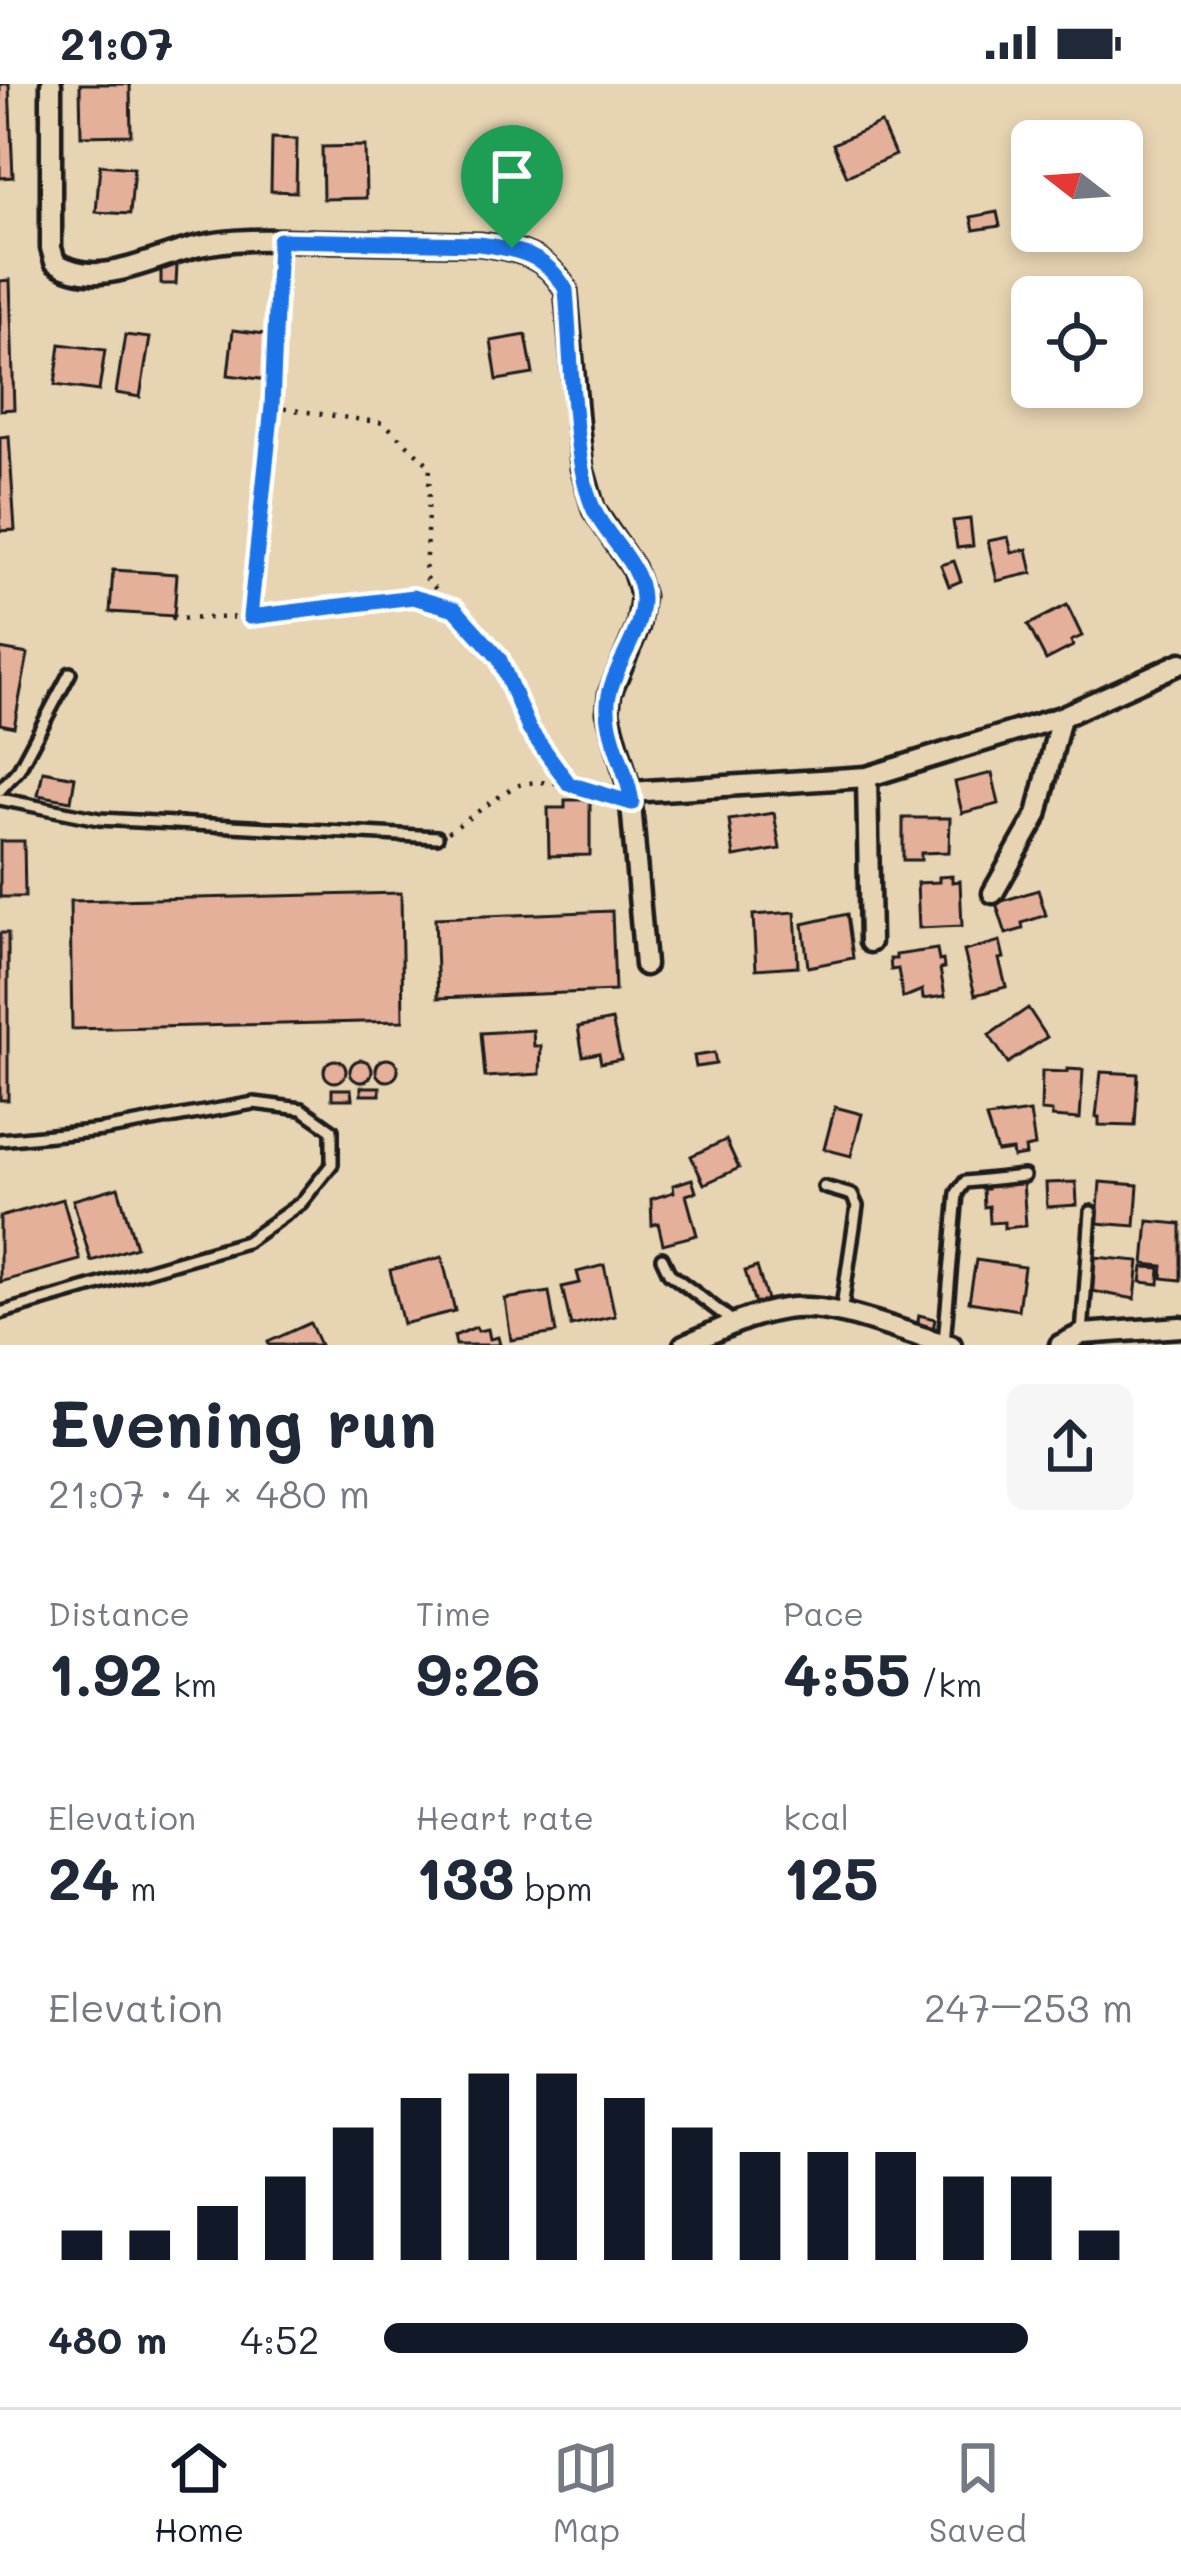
<!DOCTYPE html>
<html lang="en">
<head>
<meta charset="utf-8">
<style>
	body { margin:0; font-family:Mali,sans-serif; background:#f6f6f7; color:#1f2937; height:100vh; display:flex; flex-direction:column; font-size:45px; white-space:nowrap }
	* { box-sizing:border-box; margin:0 }
	p { font-size:39px; color:#747a83 }
	.icon { flex:none; width:66px; height:66px; fill:none; stroke:currentColor; stroke-width:2; stroke-linecap:round; stroke-linejoin:round }
	.map { position:relative; height:1261px; overflow:hidden }
	.details { display:flex; flex-direction:column; background:#fff; flex:1 }
	.details>* { flex:none }
	.needle { width:78px; rotate:287deg }
	.tools { position:absolute; left:1011px; top:36px; display:grid; gap:24px }
	.tools a { display:grid; place-items:center; width:132px; height:132px; border-radius:18px; background:#fff; box-shadow:0 6px 18px #0003; font-size:60px }
	.pin { position:absolute; display:grid; place-items:center; width:102px; height:102px; color:#fff; margin:-123px -51px; border-radius:50% 50% 50% 0; rotate:-45deg; box-shadow:0 0 12px #0007 }
	.pin .icon { rotate:45deg }
	.round { display:grid; place-items:center; flex:none; width:126px; height:126px; border-radius:18px; background:#f6f6f7 }
	.headline { display:flex; align-items:center; justify-content:space-between; height:204px; padding:0 48px }
	h1 { font-size:66px; font-weight:700; line-height:90px }
	.figures { display:grid; grid-template-columns:repeat(3,1fr); gap:18px; height:204px; padding:12px 48px }
	.figures div { display:grid; align-content:center }
	.figures b { font-size:60px; font-weight:700 }
	.figures small { font-size:33px; font-weight:400 }
	.figures p { font-size:33px }
	.chart { height:336px; padding:24px 48px }
	.chart p { display:flex; justify-content:space-between }
	.chart svg { width:100%; height:216px; margin-top:12px; stroke:#111827; stroke-width:6 }
	ul { padding:0 48px; list-style:none; font-size:39px }
	li { display:grid; grid-template-columns:192px 144px 1fr; align-items:center; height:90px }
	li i { height:30px; border-radius:15px; background:#111827 }
	.status { display:flex; justify-content:space-between; align-items:center; height:84px; padding:0 60px; background:#fff; direction:ltr }
	.status svg { height:33px; fill:currentColor }
	.tabs { display:flex; justify-content:space-around; align-items:center; height:168px; border-top:3px solid #e0e1e3; background:#fff; font-size:33px; color:#747a83 }
	.tabs a { display:grid; justify-items:center; gap:6px }
	.tabs .current { color:#111827 }
	.map>svg:first-child { display:block }
</style>
</head>
<body>
<div class="status"><b>21:07</b><svg viewBox="0 0 49 12"><path d="M0 12V9h3v3zM5 12V6h3v6zM10 12V3h3v9zM15 12V0h3v12zM26 1h20v11H26zM47 4h2v5h-2z"/></svg></div>
<div class="map">
<svg width="1181" height="1261" viewBox="0 0 1181 1261">
	<rect width="100%" height="100%" fill="#e7d4b2"/>
	<filter id="ink" filterUnits="userSpaceOnUse"><feTurbulence type="fractalNoise" baseFrequency=".00833" numOctaves="2"/><feDisplacementMap in="SourceGraphic" scale="24" xChannelSelector="R" yChannelSelector="G"/><feConvolveMatrix kernelMatrix="1 2 1 2 8 2 1 2 1" color-interpolation-filters="sRGB"/></filter>
	<g filter="url(#ink)">
		<!-- building -->
		<g fill="#e5b09a" stroke="#1c1c1c" stroke-width="3">
			<polygon points="0,0 9,0 13,93 0,94"/>
			<polygon points="80,0 130,0 131,51 81,52"/>
			<polygon points="881,39 895,71 847,92 833,60"/>
			<polygon points="272,54 297,55 296,108 271,107"/>
			<polygon points="365,62 366,114 323,115 322,63"/>
			<polygon points="100,81 134,84 130,130 96,128"/>
			<polygon points="997,128 1000,142 974,146 971,133"/>
			<polygon points="161,180 177,181 176,200 161,200"/>
			<polygon points="10,196 14,325 0,326 0,197"/>
			<polygon points="233,246 273,251 268,296 228,291"/>
			<polygon points="125,251 150,254 140,313 116,309"/>
			<polygon points="526,251 533,290 497,296 491,257"/>
			<polygon points="60,260 105,266 99,307 55,301"/>
			<polygon points="9,352 15,446 0,447 0,353"/>
			<polygon points="970,435 973,462 957,464 953,437"/>
			<polygon points="1008,453 1012,469 1027,465 1032,489 997,497 988,457"/>
			<polygon points="954,477 961,497 949,502 941,481"/>
			<polygon points="113,486 177,490 174,532 110,528"/>
			<polygon points="1067,521 1082,552 1071,557 1073,562 1046,576 1028,541"/>
			<polygon points="0,565 28,570 14,643 0,640"/>
			<polygon points="43,687 75,693 71,717 38,711"/>
			<polygon points="992,689 999,720 962,729 955,698"/>
			<polygon points="565,716 590,716 590,771 549,772 548,724 565,724"/>
			<polygon points="774,729 780,765 734,773 729,736"/>
			<polygon points="903,734 950,734 949,768 921,769 921,776 903,776"/>
			<polygon points="0,757 24,757 25,813 0,813"/>
			<polygon points="952,792 952,798 960,797 962,842 919,844 917,799 939,798 939,793"/>
			<polygon points="1038,806 1046,831 1022,839 1023,845 1006,850 996,819"/>
			<polygon points="401,809 403,937 72,945 70,817"/>
			<polygon points="612,827 615,907 438,914 435,834"/>
			<polygon points="795,828 798,882 756,885 753,831"/>
			<polygon points="847,830 853,874 808,883 803,840"/>
			<rect x="0" y="849" width="8" height="167"/>
			<polygon points="1000,857 1004,874 999,875 1006,903 975,911 964,867"/>
			<polygon points="937,865 939,877 943,876 944,884 940,885 945,912 923,915 922,906 903,914 898,885 891,886 890,875 896,875 896,871"/>
			<polygon points="1028,924 1047,953 1008,979 989,951"/>
			<polygon points="612,936 621,975 601,979 599,969 583,972 578,943"/>
			<polygon points="533,946 534,962 541,962 540,990 485,993 481,949"/>
			<polygon points="714,969 716,980 696,983 694,972"/>
			<circle cx="387" cy="986" r="11"/>
			<circle cx="361" cy="987" r="11"/>
			<circle cx="335" cy="987" r="11"/>
			<polygon points="1067,985 1083,986 1080,1035 1052,1033 1052,1028 1041,1027 1042,987 1067,988"/>
			<polygon points="1101,988 1138,990 1135,1042 1099,1041 1099,1033 1096,1033"/>
			<rect x="361" y="1003" width="19" height="8"/>
			<polygon points="332,1005 351,1005 352,1015 332,1015"/>
			<polygon points="835,1023 862,1030 851,1072 824,1065"/>
			<polygon points="1030,1028 1035,1062 1025,1064 1026,1071 1013,1073 1012,1066 997,1068 986,1034"/>
			<polygon points="726,1056 739,1084 704,1100 691,1072"/>
			<polygon points="692,1095 696,1108 686,1111 697,1151 663,1160 658,1139 652,1141 651,1115 674,1108 673,1101"/>
			<polygon points="1023,1097 1026,1142 1004,1144 1004,1138 990,1139 989,1122 984,1123 983,1105 987,1105 987,1099"/>
			<polygon points="1076,1098 1077,1121 1047,1123 1046,1099"/>
			<polygon points="1100,1098 1138,1101 1135,1142 1097,1139"/>
			<polygon points="118,1103 136,1163 91,1177 73,1116"/>
			<polygon points="63,1115 80,1176 0,1198 0,1133"/>
			<polygon points="1148,1137 1181,1140 1181,1196 1162,1194 1163,1182 1144,1180"/>
			<polygon points="442,1173 455,1227 403,1240 390,1186"/>
			<polygon points="1095,1173 1139,1177 1135,1215 1092,1207"/>
			<polygon points="976,1176 1024,1183 1018,1226 969,1218"/>
			<polygon points="604,1181 615,1232 571,1242 562,1203 580,1199 577,1188"/>
			<polygon points="757,1183 768,1219 756,1223 745,1187"/>
			<polygon points="1143,1183 1160,1184 1159,1200 1141,1198"/>
			<polygon points="549,1208 556,1249 511,1256 505,1215"/>
			<polygon points="919,1231 935,1235 933,1246 917,1243"/>
			<polygon points="310,1239 320,1261 269,1261 268,1258"/>
			<polygon points="476,1243 478,1247 488,1245 490,1255 498,1253 500,1261 456,1261 454,1252"/>
		</g>
		<g fill="none" stroke-linecap="round" stroke-linejoin="round">
			<defs>
				<g id="lane">
					<polyline points="0,706 19,685 70,589"/>
					<polyline points="0,715 99,735 437,753"/>
					<polyline points="0,1056 103,1046 254,1019 302,1025 332,1046 332,1080 301,1119 246,1158 0,1229"/>
					<polyline points="824,1103 852,1111 857,1122 841,1230"/>
					<polyline points="662,1174 669,1189 736,1240"/>
					<polyline points="1082,1250 1091,1128"/>
					<polyline points="944,1259 957,1109 965,1098 1024,1092"/>
				</g>
				<g id="street">
					<path d="M51,0V164L55,178C99,206 150,174 195,163C236,153 282,156 323,157C375,158 427,159 480,160C517,165 547,171 566,206L582,384L594,426L633,484L642,512L638,543L610,609L608,628L630,708L645,881"/>
					<polyline points="867,693 870,858"/>
					<polyline points="630,708 867,693 1061,633 1181,579"/>
					<polyline points="993,809 1037,731 1061,633"/>
					<path d="M684,1261C718,1247 755,1227 793,1224C840,1220 903,1250 951,1261"/>
					<polyline points="1060,1261 1082,1250 1181,1243"/>
				</g>
			</defs>
			<!-- lane casing -->
			<use href="#lane" stroke="#1c1c1c" stroke-width="18"/>
			<!-- street casing -->
			<use href="#street" stroke="#1c1c1c" stroke-width="27"/>
			<!-- path -->
			<g stroke="#1c1c1c" stroke-width="4.5" stroke-dasharray="3 9" stroke-linecap="butt">
				<polyline points="278,173 272,323 250,533 413,513 455,525 498,574 529,645 569,701"/>
				<polyline points="272,323 384,339 430,382 425,493 454,525"/>
				<polyline points="171,535 250,533"/>
				<path d="M448,748C464,739 508,704 519,701C548,693 584,704 612,713"/>
			</g>
			<!-- lane -->
			<use href="#lane" stroke="#e7d4b2" stroke-width="9"/>
			<!-- street -->
			<use href="#street" stroke="#e7d4b2" stroke-width="18"/>
		</g>
	</g>
	<g fill="none" stroke-linecap="round" stroke-linejoin="round" filter="url(#ink)">
		<defs>
			<path id="route" d="M279,156L479,160C517,165 547,171 566,206C571,262 572,380 594,426C608,456 641,479 642,515C642,550 616,578 609,611C602,645 628,684 632,719L569,700L529,645L499,574L455,525L413,513L250,533L272,322Z"/>
		</defs>
		<!-- route casing -->
		<use href="#route" stroke="#fff" stroke-width="24"/>
		<!-- route -->
		<use href="#route" stroke="#1a73e8" stroke-width="15"/>
	</g>
</svg>
<div class="tools">
<a><svg class="needle" viewBox="-14 -14 28 28"><path d="M0-13l5 13h-10z" fill="#e53935"/><path d="M0 13l5-13h-10z" fill="#747a83"/></svg></a>
<a><svg class="icon" aria-label="locate" viewBox="0 0 24 24"><circle cx="12" cy="12" r="6"/><path d="M12 2v4M12 18v4M2 12h4M18 12h4"/></svg></a>
</div>
<div class="pin" style="left:512px;top:164px;background:#1e9e55"><svg class="icon" aria-label="arrive" viewBox="0 0 24 24"><path d="M6 21V4h12l-3 4 3 4H6"/></svg></div>
</div>
<section class="details">
<div class="headline"><div><h1>Evening run</h1><p>21:07 · 4 × 480 m</p></div><a class="round"><svg class="icon" aria-label="share" viewBox="0 0 24 24"><path d="M12 15V3M7 8l5-5 5 5M5 13v7h14v-7"/></svg></a></div>
<div class="figures">
<div><p>Distance</p><b>1.92<small> km</small></b></div>
<div><p>Time</p><b>9:26</b></div>
<div><p>Pace</p><b>4:55<small> /km</small></b></div>
</div>
<div class="figures">
<div><p>Elevation</p><b>24<small> m</small></b></div>
<div><p>Heart rate</p><b>133<small> bpm</small></b></div>
<div><p>kcal</p><b>125</b></div>
</div>
<div class="chart"><p><span>Elevation</span>247–253 m</p>
<svg viewBox="0 0 160 44" preserveAspectRatio="none"><path d="M5 44V38M15 44V38M25 44V33M35 44V27M45 44V17M55 44V11M65 44V6M75 44V6M85 44V11M95 44V17M105 44V22M115 44V22M125 44V22M135 44V27M145 44V27M155 44V38"/></svg>
</div>
<ul>
<li><b>480 m</b>4:52<i style="width:86%"></i></li>
</ul>
</section>
<nav class="tabs">
<a class="current"><svg class="icon" aria-label="home" viewBox="0 0 24 24"><path d="M3 11l9-7 9 7M6 9v11h12V9"/></svg>Home</a>
<a><svg class="icon" aria-label="map" viewBox="0 0 24 24"><path d="M3 6l6-2 6 2 6-2v14l-6 2-6-2-6 2zM9 4v14M15 6v14"/></svg>Map</a>
<a><svg class="icon" aria-label="saved" viewBox="0 0 24 24"><path d="M7 4h10v16l-5-4-5 4z"/></svg>Saved</a>
</nav>
</body>
</html>
